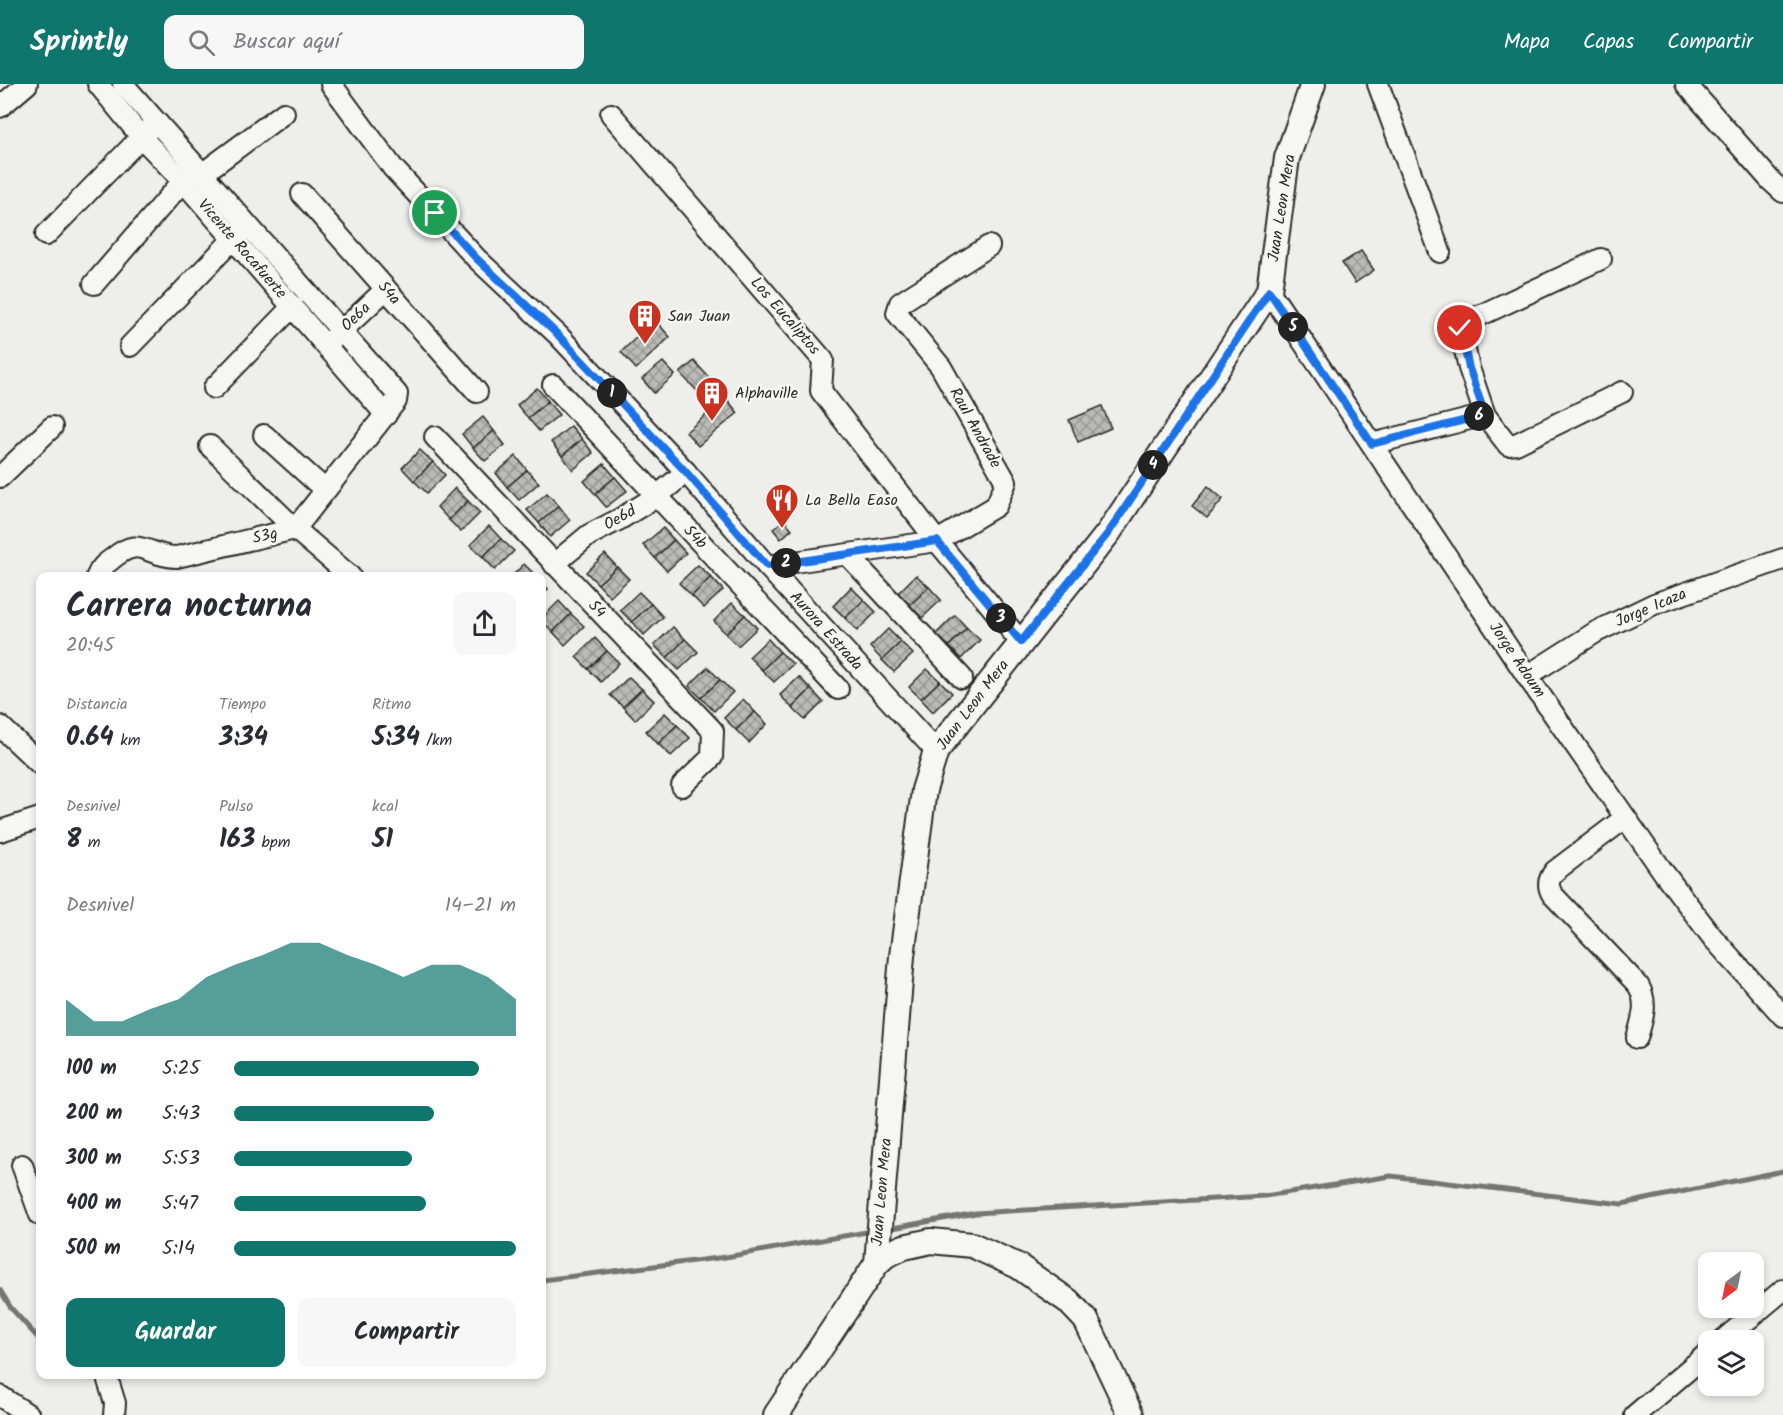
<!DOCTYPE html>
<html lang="es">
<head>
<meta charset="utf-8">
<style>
	body { margin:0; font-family:Kalam,sans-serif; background:#f7f7f7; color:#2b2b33; height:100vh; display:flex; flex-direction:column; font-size:22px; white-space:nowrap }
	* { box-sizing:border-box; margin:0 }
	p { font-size:20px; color:#7c7c81 }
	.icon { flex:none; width:33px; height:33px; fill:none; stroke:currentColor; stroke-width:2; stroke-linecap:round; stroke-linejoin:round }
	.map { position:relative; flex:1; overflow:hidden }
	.sheet { position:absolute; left:36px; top:488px; width:510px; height:807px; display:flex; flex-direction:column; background:#fff; border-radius:12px; box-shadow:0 3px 9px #0003 }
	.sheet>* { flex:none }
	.needle { width:39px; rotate:213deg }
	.fabs { position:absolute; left:1698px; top:1168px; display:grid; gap:12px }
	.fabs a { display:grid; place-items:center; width:66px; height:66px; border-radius:12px; background:#fff; box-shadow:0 3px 9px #0003; font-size:30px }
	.pin { position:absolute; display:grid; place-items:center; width:51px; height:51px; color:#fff; margin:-26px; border:3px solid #fff; border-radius:50%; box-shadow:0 2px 6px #0007 }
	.km { position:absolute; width:30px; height:30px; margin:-15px; border-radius:50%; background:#222; color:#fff; font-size:16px; line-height:30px; text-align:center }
	.round { display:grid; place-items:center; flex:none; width:63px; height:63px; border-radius:12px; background:#f7f7f7 }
	.overview { display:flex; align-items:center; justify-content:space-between; height:102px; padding:0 30px }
	h1 { font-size:33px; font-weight:800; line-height:45px }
	.figures { display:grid; grid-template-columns:repeat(3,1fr); gap:9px; height:102px; padding:6px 30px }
	.figures div { display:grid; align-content:center }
	.figures b { font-size:26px; font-weight:800 }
	.figures small { font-size:16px; font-weight:400 }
	.figures p { font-size:16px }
	.chart { height:168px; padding:12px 30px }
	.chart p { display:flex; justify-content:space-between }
	.chart svg { width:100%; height:108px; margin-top:6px; fill:#0f766e; opacity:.7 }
	.cta { display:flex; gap:12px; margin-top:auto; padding:12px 30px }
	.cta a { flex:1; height:69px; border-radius:12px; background:#0f766e; color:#fff; font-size:24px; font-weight:800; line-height:69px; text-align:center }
	.cta a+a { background:#f7f7f7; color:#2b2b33 }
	ul { padding:0 30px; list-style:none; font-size:20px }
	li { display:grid; grid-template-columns:96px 72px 1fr; align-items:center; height:45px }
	li i { height:15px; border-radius:8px; background:#0f766e }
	header { display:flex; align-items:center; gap:36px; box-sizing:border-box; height:84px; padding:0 30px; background:#0f766e; color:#fff }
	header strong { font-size:28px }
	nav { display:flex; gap:33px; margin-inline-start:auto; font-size:21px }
	.search { width:420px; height:54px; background:#f7f7f7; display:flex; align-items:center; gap:15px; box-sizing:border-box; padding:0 21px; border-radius:12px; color:#7c7c81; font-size:22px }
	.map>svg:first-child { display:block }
</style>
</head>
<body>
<header>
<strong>Sprintly</strong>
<div class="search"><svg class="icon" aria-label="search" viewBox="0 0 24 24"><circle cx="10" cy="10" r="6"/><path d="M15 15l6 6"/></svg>Buscar aquí</div>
<nav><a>Mapa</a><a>Capas</a><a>Compartir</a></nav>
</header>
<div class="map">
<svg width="1783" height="1331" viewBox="0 0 1783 1331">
	<defs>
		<pattern id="building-cross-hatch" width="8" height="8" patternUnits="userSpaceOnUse" patternTransform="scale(1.5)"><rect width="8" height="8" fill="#babab7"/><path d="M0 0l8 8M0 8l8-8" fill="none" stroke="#979795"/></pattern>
	</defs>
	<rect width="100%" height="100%" fill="#eeeeea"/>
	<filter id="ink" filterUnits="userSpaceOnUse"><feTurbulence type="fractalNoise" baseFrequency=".0167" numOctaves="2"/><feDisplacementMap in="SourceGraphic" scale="12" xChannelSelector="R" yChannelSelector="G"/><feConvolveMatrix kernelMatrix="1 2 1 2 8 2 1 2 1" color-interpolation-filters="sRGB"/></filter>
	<g filter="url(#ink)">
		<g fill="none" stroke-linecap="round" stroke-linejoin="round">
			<!-- stream -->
			<g stroke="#757573" stroke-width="5">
				<polyline points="887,1145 976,1129 1265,1112 1391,1092 1622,1120 1783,1087"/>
				<polyline points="542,1196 726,1173 872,1147"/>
				<polyline points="0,1206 11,1224 40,1256"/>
				<polyline points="82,1290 89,1294 103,1294"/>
				<polyline points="112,1294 134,1290"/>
			</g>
		</g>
		<!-- building -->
		<g fill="url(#building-cross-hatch)" stroke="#2b2b2b" stroke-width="1.5">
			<polygon points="1361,167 1374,186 1355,199 1342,179"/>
			<polygon points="655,236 670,253 636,285 621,268"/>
			<polygon points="694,277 714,299 701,311 680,289"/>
			<polygon points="663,278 675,291 654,309 642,295"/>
			<polygon points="537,304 548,317 528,334 517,321"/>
			<polygon points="726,314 738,329 698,362 686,348"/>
			<polygon points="548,317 559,331 539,347 528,334"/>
			<polygon points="1102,322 1111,344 1078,358 1069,336"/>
			<polygon points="483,333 494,347 473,364 462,350"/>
			<polygon points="571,342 582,355 562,372 551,358"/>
			<polygon points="494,347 505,361 485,377 473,364"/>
			<polygon points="582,355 593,369 573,386 562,372"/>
			<polygon points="420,366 433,378 414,397 402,384"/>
			<polygon points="516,372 527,386 507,403 496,389"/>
			<polygon points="433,378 445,391 427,409 414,397"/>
			<polygon points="604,380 615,393 595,410 584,397"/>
			<polygon points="527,386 539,399 519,416 507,403"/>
			<polygon points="615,393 627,407 606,423 595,410"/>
			<polygon points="1208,402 1223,415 1207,434 1192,422"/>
			<polygon points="455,404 468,417 449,436 437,423"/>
			<polygon points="547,409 559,422 539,439 527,426"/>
			<polygon points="468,417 480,429 461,448 449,436"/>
			<polygon points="559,422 570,436 550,453 539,439"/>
			<polygon points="784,436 792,445 781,455 773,445"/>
			<polygon points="489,442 501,455 483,473 470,461"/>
			<polygon points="663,444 674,456 655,474 643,461"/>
			<polygon points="501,455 514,467 495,486 483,473"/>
			<polygon points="674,456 686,469 667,487 655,474"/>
			<polygon points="605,470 617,483 598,500 586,488"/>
			<polygon points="524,480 536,492 512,492"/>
			<polygon points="698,481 711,493 692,512 679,499"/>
			<polygon points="617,483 629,495 610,513 598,500"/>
			<polygon points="916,491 929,503 910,521 898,509"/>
			<polygon points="711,493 723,506 704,524 692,512"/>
			<polygon points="542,498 548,505 542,512"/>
			<polygon points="851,503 864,516 845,534 833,522"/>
			<polygon points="929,503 941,516 922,534 910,521"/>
			<polygon points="639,508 651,520 632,538 620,526"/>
			<polygon points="864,516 876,528 857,547 845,534"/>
			<polygon points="559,517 571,530 553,548 542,537 542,534"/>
			<polygon points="732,519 745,531 726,550 714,537"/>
			<polygon points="651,520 663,533 644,551 632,538"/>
			<polygon points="571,530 584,542 565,561 553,548"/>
			<polygon points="745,531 757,544 738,562 726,550"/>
			<polygon points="955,531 967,544 949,562 936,550"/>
			<polygon points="673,543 685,555 667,574 654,561"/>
			<polygon points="967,544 980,556 961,575 949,562"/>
			<polygon points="888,545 901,558 882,576 870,563"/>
			<polygon points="595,554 607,567 588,585 576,573"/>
			<polygon points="685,555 698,568 679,586 667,574"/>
			<polygon points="768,555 780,568 762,586 749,573"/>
			<polygon points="901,558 913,570 894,588 882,576"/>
			<polygon points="607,567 619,579 601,598 588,585"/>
			<polygon points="780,568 793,580 774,598 762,586"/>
			<polygon points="708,583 720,596 701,614 689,602"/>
			<polygon points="927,585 940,597 921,615 909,603"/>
			<polygon points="629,593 642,605 623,623 610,611"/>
			<polygon points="799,593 811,605 792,624 780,611"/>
			<polygon points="720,596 733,608 714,627 701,614"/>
			<polygon points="940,597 952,609 933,628 921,615"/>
			<polygon points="642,605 654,617 635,636 623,623"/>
			<polygon points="811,605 823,618 805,636 792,624"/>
			<polygon points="743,615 755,628 736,646 724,634"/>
			<polygon points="755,628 767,640 749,659 736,646"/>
			<polygon points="665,629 677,641 658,660 646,647"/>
			<polygon points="677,641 690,654 671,672 658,660"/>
		</g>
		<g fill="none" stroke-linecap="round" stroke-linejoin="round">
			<defs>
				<g id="minor">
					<polyline points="98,0 142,54 183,97 386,331"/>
					<polyline points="123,0 397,310 396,317 295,445 210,362"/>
					<polyline points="331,0 393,84 476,174 558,251 686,388 767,482 936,667"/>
					<polyline points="1378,0 1440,168"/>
					<polyline points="1686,0 1771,97 1783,108"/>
					<polyline points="0,23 27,0"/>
					<polyline points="611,30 823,276 821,307 937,457 1021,558"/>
					<polyline points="202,90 284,29"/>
					<polyline points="302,110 477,308"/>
					<polyline points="46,151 150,44"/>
					<polyline points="1601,175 1466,238 1460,244 1469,284 1485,331 1508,361 1516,360 1622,308"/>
					<polyline points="94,200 183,97"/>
					<polyline points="1269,207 1527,592 1664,789 1713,854 1783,932"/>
					<polyline points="333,255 386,205"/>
					<polyline points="130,262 242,146"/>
					<polyline points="553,301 838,605"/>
					<polyline points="214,304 293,222"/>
					<polyline points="264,351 325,406"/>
					<polyline points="435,353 713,647 712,673 682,702"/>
					<polyline points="1372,360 1485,331"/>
					<polyline points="0,393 52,343"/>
					<polyline points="848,471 962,594"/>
					<polyline points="554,480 589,451 620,435 657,412 686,388"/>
					<polyline points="767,482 937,457 996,422 1006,398 941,283 897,229 900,219 989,162"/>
					<path d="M97,492C100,484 105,480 112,475C141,450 146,473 177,473L295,445L350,492"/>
					<polyline points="1527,592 1596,548 1654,520 1783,475"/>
					<polyline points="0,642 40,680"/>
					<path d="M1625,734L1555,787C1548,795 1547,801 1552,810L1638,901C1649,919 1642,936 1637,954"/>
					<polyline points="0,747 40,734"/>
					<polyline points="22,1081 40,1131"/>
					<polyline points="1722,1257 1783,1206"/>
					<polyline points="106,1290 115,1319 114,1331"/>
					<polyline points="0,1312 29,1331"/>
					<polyline points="1635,1331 1708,1269"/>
				</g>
				<g id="tertiary">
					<polyline points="877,1179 886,1171 904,1163 931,1157 972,1161 1018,1182 1068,1217 1086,1236 1131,1331"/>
					<polyline points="776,1331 877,1179 902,872 924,706 936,667 1109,448 1269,207 1287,74 1313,0"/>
				</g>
			</defs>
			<!-- minor casing -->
			<use href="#minor" stroke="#2b2b2b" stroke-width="24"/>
			<!-- tertiary casing -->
			<use href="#tertiary" stroke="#2b2b2b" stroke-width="28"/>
			<!-- minor -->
			<use href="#minor" stroke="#f6f6f2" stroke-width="20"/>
			<!-- tertiary -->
			<use href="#tertiary" stroke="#f6f6f2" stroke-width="24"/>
		</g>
	</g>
	<g fill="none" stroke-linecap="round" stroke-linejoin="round" filter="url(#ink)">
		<defs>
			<polyline id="route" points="435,129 476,174 558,251 686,388 767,482 937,457 1021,558 1109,448 1269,207 1372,360 1485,331 1469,284 1460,244"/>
		</defs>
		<!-- route casing -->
		<use href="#route" stroke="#fff" stroke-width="12"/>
		<!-- route -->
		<use href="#route" stroke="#1a73e8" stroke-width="8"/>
	</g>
	<!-- icons -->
	<defs>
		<symbol id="building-pin" viewBox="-11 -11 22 30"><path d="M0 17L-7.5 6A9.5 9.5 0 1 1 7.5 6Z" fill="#c8321e" stroke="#f6f6f2"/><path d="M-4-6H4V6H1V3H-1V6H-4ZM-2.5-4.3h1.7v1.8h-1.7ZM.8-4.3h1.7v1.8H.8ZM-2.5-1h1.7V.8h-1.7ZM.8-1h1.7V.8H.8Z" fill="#fff"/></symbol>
		<symbol id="restaurant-pin" viewBox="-11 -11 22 30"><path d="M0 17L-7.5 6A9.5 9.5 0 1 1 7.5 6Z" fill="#c8321e" stroke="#f6f6f2"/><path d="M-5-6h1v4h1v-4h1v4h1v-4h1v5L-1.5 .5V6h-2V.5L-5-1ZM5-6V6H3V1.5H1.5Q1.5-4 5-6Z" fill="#fff"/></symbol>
	</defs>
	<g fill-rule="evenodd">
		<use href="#building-pin" x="626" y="213" width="38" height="52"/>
		<use href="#building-pin" x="693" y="290" width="38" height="52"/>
		<use href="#restaurant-pin" x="763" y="397" width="38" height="52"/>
	</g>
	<g text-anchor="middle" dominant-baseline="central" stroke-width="5" stroke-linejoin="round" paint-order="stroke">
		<!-- street labels -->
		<g font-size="16" fill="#2b2b2b" stroke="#f6f6f2">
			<text transform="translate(1282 124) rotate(-81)">Juan Leon Mera</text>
			<text transform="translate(242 165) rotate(49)">Vicente Rocafuerte</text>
			<text transform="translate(389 209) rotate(49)">S4a</text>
			<text transform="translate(785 232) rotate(49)">Los Eucaliptos</text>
			<text transform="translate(356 233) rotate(-44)">Oe6a</text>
			<text transform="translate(975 344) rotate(61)">Raul Andrade</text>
			<text transform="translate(620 434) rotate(-30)">Oe6d</text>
			<text transform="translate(265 452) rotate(-13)">S3g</text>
			<text transform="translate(695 453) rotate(47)">S4b</text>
			<text transform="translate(1651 524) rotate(-23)">Jorge Icaza</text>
			<text transform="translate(597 525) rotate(46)">S4</text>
			<text transform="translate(826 547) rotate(48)">Aurora Estrada</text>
			<text transform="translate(1517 576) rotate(56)">Jorge Adoum</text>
			<text transform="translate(973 621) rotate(-53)">Juan Leon Mera</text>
			<text transform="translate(882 1108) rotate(-85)">Juan Leon Mera</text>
		</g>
		<!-- poi labels -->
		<g font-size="16" fill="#2b2b2b" stroke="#f6f6f2" text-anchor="start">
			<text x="668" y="232">San Juan</text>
			<text x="735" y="309">Alphaville</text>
			<text x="805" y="416">La Bella Easo</text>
		</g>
	</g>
</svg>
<div class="fabs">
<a><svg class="needle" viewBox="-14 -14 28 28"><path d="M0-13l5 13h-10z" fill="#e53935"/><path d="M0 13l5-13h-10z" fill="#7c7c81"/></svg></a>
<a><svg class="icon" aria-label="layers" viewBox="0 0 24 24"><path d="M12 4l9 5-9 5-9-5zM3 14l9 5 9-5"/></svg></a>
</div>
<div class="pin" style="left:435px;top:129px;background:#1e9e55"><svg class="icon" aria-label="arrive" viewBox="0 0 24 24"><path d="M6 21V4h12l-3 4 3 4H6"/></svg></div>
<div class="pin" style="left:1460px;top:244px;background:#d93025"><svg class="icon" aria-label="check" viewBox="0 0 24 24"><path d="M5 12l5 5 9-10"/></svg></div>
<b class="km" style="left:612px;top:309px">1</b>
<b class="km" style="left:786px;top:479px">2</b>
<b class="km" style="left:1001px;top:534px">3</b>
<b class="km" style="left:1153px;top:381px">4</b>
<b class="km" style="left:1293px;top:243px">5</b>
<b class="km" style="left:1479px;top:332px">6</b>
<section class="sheet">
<div class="overview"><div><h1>Carrera nocturna</h1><p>20:45</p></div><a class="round"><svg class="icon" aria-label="share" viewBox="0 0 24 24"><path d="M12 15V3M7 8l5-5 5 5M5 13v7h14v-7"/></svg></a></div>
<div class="figures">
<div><p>Distancia</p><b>0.64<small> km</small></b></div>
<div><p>Tiempo</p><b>3:34</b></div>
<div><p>Ritmo</p><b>5:34<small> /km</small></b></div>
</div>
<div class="figures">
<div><p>Desnivel</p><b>8<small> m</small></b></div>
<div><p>Pulso</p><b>163<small> bpm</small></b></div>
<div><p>kcal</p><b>51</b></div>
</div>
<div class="chart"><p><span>Desnivel</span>14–21 m</p>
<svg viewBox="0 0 160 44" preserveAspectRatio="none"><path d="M0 44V29L10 38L20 38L30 33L40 29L50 20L60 15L70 11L80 6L90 6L100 11L110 15L120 20L130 15L140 15L150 20L160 29V44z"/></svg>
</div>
<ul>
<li><b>100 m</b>5:25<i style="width:87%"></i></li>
<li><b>200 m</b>5:43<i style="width:71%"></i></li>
<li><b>300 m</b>5:53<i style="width:63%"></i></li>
<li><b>400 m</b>5:47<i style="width:68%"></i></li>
<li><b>500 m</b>5:14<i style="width:100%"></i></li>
</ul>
<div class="cta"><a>Guardar</a><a>Compartir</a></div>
</section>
</div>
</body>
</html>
